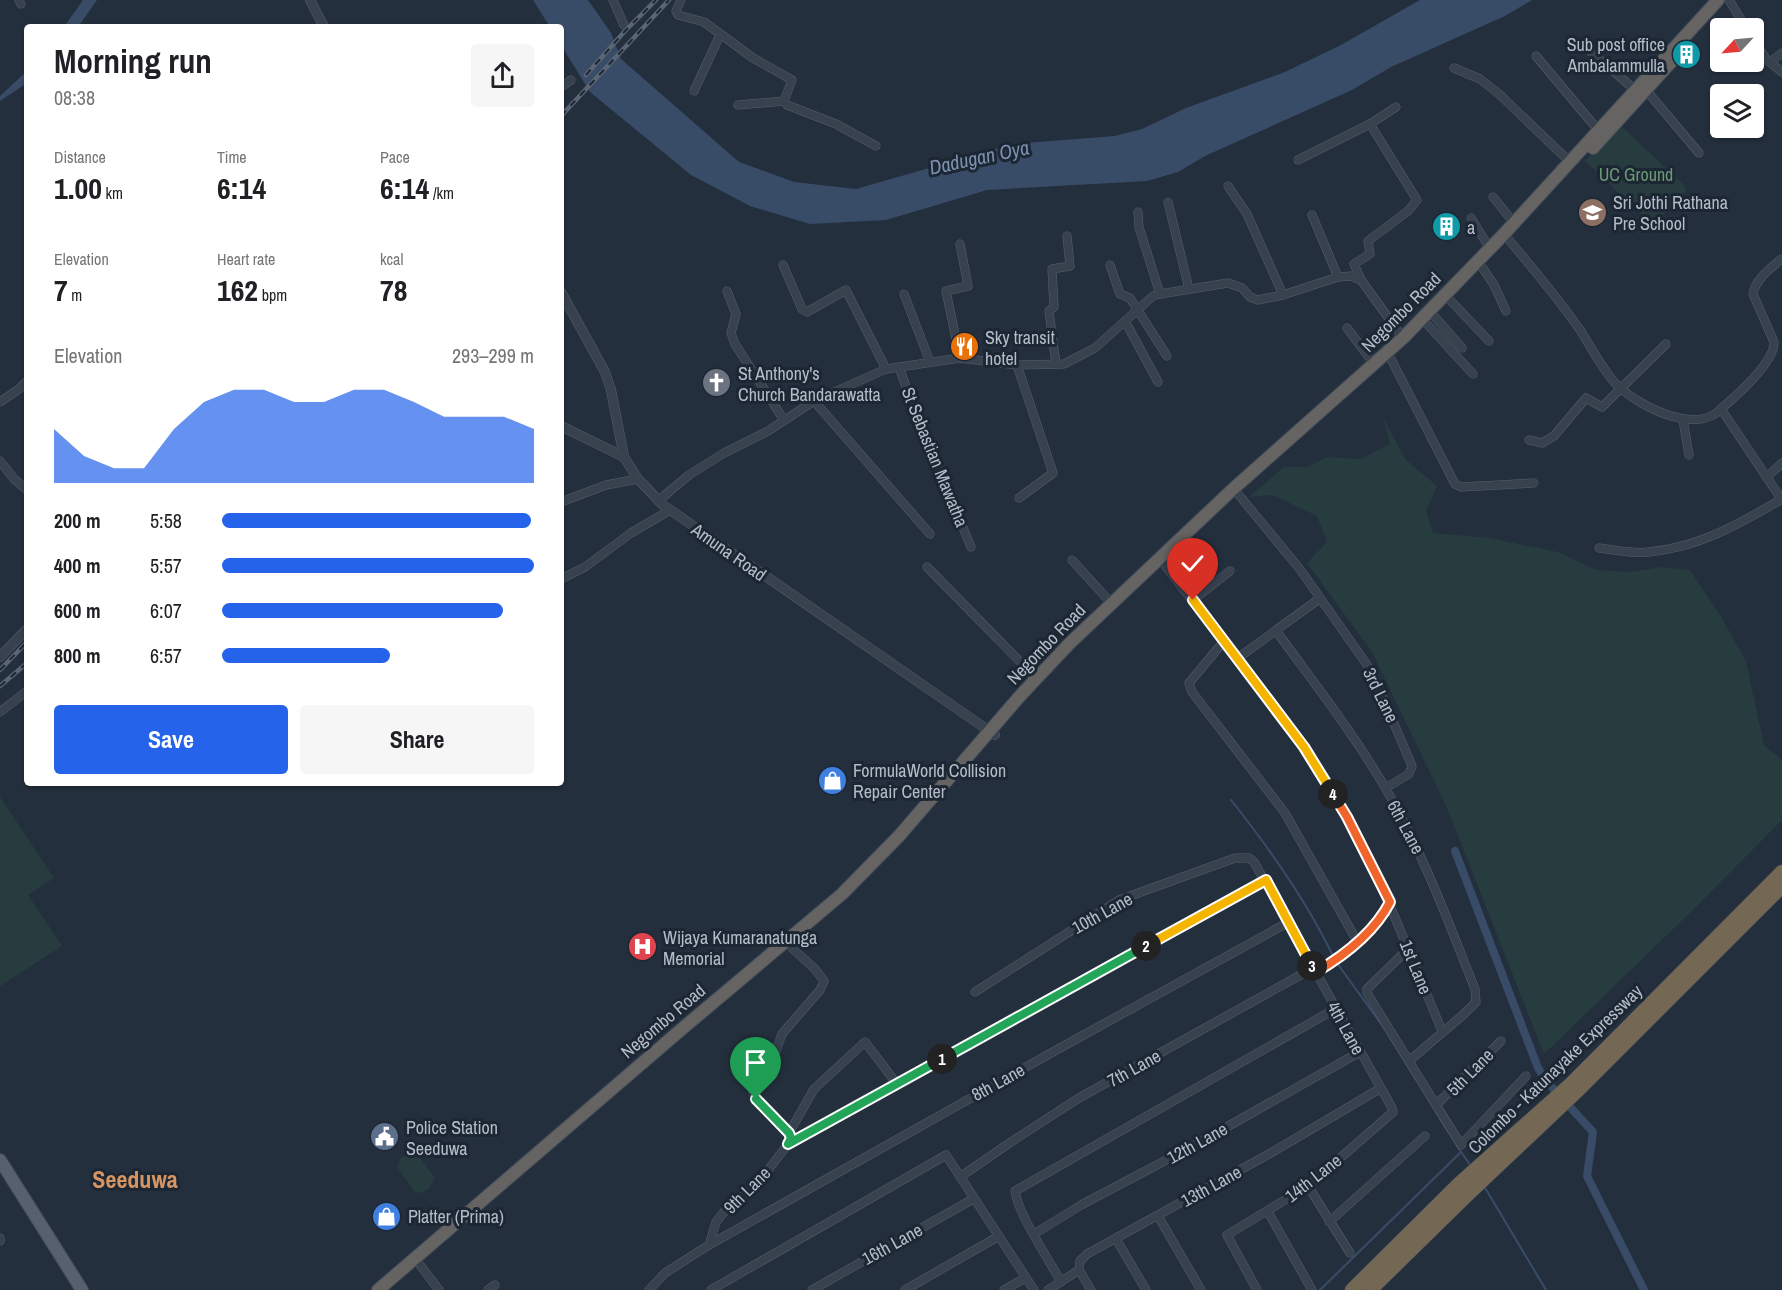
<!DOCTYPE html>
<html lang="en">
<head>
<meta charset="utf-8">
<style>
	body { margin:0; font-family:"Archivo Narrow",sans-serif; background:#f6f6f6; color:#202124; height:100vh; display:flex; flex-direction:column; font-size:22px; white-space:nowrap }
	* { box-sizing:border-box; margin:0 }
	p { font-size:20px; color:#757577 }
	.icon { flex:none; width:33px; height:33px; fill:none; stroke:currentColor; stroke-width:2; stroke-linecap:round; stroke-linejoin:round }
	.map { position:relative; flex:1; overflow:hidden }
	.drawer { position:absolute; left:24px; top:24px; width:540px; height:762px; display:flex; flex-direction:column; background:#fff; border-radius:6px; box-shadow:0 2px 4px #0004 }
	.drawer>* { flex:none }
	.needle { width:39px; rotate:244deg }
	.buttons { position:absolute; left:1710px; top:18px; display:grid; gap:12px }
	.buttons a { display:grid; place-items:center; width:54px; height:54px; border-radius:6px; background:#fff; box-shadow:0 2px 4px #0004; font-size:30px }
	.pin { position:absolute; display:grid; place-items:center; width:51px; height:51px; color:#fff; margin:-62px -26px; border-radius:50% 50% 50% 0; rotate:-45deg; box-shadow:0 0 6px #0007 }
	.pin .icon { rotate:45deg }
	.km { position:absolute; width:30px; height:30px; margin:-15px; border-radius:50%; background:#222; color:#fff; font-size:16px; line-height:30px; text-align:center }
	.round { display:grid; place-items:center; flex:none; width:63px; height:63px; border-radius:6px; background:#f6f6f6 }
	.headline { display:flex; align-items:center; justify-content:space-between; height:102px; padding:0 30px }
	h1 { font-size:33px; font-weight:800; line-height:45px }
	.stats { display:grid; grid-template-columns:repeat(3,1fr); gap:9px; height:102px; padding:6px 30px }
	.stats div { display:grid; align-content:center }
	.stats b { font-size:30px; font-weight:800 }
	.stats small { font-size:16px; font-weight:400 }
	.stats p { font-size:16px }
	.chart { height:168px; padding:12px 30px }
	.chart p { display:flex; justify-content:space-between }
	.chart svg { width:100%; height:108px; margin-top:6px; fill:#2563eb; opacity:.7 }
	.cta { display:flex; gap:12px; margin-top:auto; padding:12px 30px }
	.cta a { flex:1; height:69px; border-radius:6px; background:#2563eb; color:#fff; font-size:24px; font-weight:800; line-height:69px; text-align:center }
	.cta a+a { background:#f6f6f6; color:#202124 }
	ul { padding:0 30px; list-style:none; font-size:20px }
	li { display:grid; grid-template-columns:96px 72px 1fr; align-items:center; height:45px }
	li i { height:15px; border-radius:8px; background:#2563eb }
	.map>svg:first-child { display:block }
</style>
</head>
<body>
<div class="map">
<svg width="1782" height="1290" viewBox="0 0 1782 1290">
	<rect width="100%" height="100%" fill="#242f3e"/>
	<!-- green -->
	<g fill="#263c3f">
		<polygon points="1619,124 1685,186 1686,191 1653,225 1585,161"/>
		<polygon points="1383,418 1406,460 1437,486 1426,511 1433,533 1489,538 1558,552 1596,570 1631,572 1662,567 1690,570 1720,615 1746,661 1764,745 1782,760 1782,820 1694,909 1544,1054 1447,808 1372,652 1307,563 1327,542 1317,516 1272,495 1249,497 1284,467 1308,467 1328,457 1361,459 1390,444"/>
		<polygon points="0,797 54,878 28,895 62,946 0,986"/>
		<polygon points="411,1152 417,1154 435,1178 429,1189 419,1193 415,1192 397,1167 401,1158"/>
	</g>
	<!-- water -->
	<g fill="#394c67">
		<polygon points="83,0 97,0 78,27 64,27"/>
		<polygon points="533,0 588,0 611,33 621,59 739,162 794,182 856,189 1013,144 1115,136 1142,129 1186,108 1285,72 1341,45 1420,0 1532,0 1505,16 1391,67 1352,90 1205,156 1178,172 1147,181 987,190 886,220 810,224 750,206 691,175 590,92 561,45 561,27 550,27"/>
		<polygon points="27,71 27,83 0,101 0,96"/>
	</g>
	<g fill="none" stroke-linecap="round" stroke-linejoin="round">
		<!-- stream -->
		<g stroke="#394c67" stroke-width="2">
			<path d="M1231,800C1270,849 1307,901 1334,958"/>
			<polyline points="1337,963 1384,1028 1449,1133"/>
			<polyline points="1457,1146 1471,1166"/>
			<polyline points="1484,1186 1546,1290"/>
			<polyline points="1320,1290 1461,1152"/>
		</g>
		<!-- canal -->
		<polyline stroke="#394c67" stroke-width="8" points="1455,851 1538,1068 1548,1083 1593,1132 1587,1176 1644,1290"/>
		<defs>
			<g id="minor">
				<polyline points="19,0 21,4"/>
				<polyline points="613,0 624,25"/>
				<polyline points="681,0 676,11 678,15 704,22 753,58 792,80 784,101 787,105 836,124 876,146"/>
				<polyline points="1729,0 1746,28"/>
				<polyline points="1754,41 1766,59 1782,72"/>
				<polyline points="1591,52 1634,89"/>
				<polyline points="1536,56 1598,130"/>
				<polyline points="1770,62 1782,53"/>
				<polyline points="1454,68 1480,79 1499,94 1570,162"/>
				<polyline points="561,87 571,80"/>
				<polyline points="1646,90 1699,153"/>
				<polyline points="694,91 720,35"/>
				<polyline points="738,105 784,101"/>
				<polyline points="1298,160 1370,124"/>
				<polyline points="1228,186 1247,214 1283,295"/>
				<polyline points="1493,197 1514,223"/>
				<polyline points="1168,202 1189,289"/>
				<polyline points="1138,212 1139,227 1160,294"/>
				<polyline points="1312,215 1338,277"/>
				<polyline points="1471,218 1490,249"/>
				<path d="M1509,240C1533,269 1558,298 1580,330C1591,347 1601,367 1615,383C1636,405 1695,436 1721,409L1782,500"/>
				<polyline points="783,265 802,309 807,312 846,290 886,369"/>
				<polyline points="1110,265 1120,294 1130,298 1167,356"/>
				<polyline points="1482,267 1494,285 1506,311"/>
				<polyline points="1361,280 1354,264 1370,254 1368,241 1408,211 1417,200 1370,124 1396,107"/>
				<polyline points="727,291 736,314 731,333 735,344 784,420"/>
				<polyline points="904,294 930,362"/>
				<polyline points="1450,300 1489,341"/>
				<polyline points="1434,316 1462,348"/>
				<polyline points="1125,321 1158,382"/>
				<polyline points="1427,324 1473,374"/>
				<polyline points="1347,328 1374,364"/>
				<polyline points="960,358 946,291 968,286 960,244"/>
				<polyline points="1391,359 1455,484 1461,487 1534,483"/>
				<polyline points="1056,364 1049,311 1054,307 1052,269 1070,266 1067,236"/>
				<polyline points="1017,365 1053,473 1019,498"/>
				<polyline points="899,367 916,415 971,547"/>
				<polyline points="814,401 930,534"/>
				<polyline points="0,402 19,389 27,381"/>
				<path d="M1721,409C1736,396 1775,362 1774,342L1753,294C1755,280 1771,267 1782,259"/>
				<polyline points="1683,420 1689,455"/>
				<polyline points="1529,440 1542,443 1554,436 1586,398 1602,407 1666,344"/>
				<polyline points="0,461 14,479 27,490"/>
				<polyline points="1767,477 1782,463"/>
				<polyline points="1238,494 1299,568 1372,672 1412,766 1409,774 1386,788"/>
				<polyline points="658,501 689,475 724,453 768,431 814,401 886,369 960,358 1017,365 1064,364 1095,348 1153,296 1160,294 1228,283 1242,288 1250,297 1258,300 1283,295 1338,277 1351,276 1361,280 1403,338"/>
				<polyline points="561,502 606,485 638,479"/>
				<path d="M1599,548C1615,550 1633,554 1649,552C1700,547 1739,524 1782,499"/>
				<polyline points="1072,560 1111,603"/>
				<path d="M1164,564C1227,647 1298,726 1348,819C1385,888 1412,959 1442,1031"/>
				<polyline points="927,567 1036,678"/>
				<polyline points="561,579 585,567 631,533 670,510"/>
				<polyline points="1193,600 1230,571"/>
				<path d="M1277,632C1314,683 1354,734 1386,789C1423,853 1448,921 1475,989L1476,1002L1464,1014L1409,1061"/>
				<polyline points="1224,641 1189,683 1192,692 1285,813 1358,943"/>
				<polyline points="1238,658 1319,599"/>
				<polyline points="0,712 27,691"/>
				<polyline points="1408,949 1367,989 1367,993 1436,1105"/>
				<path d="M1316,972C1345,955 1374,933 1390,902"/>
				<polyline points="975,992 1119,900 1235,858 1249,858 1254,862 1391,1106 1393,1112 1308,1186 1227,1235 1257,1290"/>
				<polyline points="1501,1041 1436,1105 1461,1145 1526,1076"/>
				<polyline points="789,1133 814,1089 865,1042 897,1084"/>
				<polyline points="788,1144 791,1138 789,1133 756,1099 753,1092 773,1059 782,1034 820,990 824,981 815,969 792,948"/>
				<polyline points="960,1177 1011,1142 1079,1098 1313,968"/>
				<polyline points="1308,1186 1350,1253"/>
				<polyline points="1268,1212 1312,1290"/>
				<polyline points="1158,1216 1201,1290"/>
				<polyline points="1329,1222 1425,1136"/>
				<polyline points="1034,1234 1081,1205 1193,1146 1360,1052"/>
				<polyline points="0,1238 0,1241"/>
				<polyline points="1116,1239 1146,1290"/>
				<polyline points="709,1245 716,1222 723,1213 759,1182 788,1144 1266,880"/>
				<polyline points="420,1265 439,1290"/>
				<polyline points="1079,1270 1091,1290"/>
				<path d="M1061,1282C1049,1260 1018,1214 1015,1191L1335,1009"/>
				<polyline points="488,1290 495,1285"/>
				<polyline points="649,1290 665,1273 709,1245 1060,1048 1289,922"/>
				<polyline points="711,1290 946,1155 1034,1290"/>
				<polyline points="812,1290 973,1199"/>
				<polyline points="905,1290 999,1236"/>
				<polyline points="1004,1290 1025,1278"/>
				<polyline points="1048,1290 1079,1270 1080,1261 1087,1254 1269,1154 1381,1088"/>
			</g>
			<g id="tertiary">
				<polyline points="310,0 324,27"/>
				<polyline points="561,292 605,372 611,390 624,457 638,479 663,505 995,735"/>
				<polyline points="561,426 624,457"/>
				<polyline points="0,657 27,629"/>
			</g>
			<polyline id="primary" points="0,1160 82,1290"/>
			<g id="trunk">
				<polyline points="1593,148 1680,52"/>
				<polyline points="378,1290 683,1028 842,894 899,836 1020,696 1070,643 1233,489 1403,338 1504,234 1718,0"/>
			</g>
			<g id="motorway">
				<polyline points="1352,1290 1459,1184 1571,1084 1782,872"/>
				<polyline points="1370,1290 1467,1195 1577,1091 1782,886"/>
			</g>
		</defs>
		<!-- minor casing -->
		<use href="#minor" stroke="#565f6c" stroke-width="9"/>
		<!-- tertiary casing -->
		<use href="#tertiary" stroke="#565f6c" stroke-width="10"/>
		<!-- primary casing -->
		<use href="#primary" stroke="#414a57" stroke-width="14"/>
		<!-- trunk casing -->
		<use href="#trunk" stroke="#434c59" stroke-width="14"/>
		<!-- motorway casing -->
		<use href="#motorway" stroke="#434c59" stroke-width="15"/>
		<!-- minor -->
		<use href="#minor" stroke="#38414e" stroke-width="8"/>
		<!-- tertiary -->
		<use href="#tertiary" stroke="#38414e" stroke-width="9"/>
		<!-- primary -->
		<use href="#primary" stroke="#56606e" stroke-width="12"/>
		<!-- trunk -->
		<use href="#trunk" stroke="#656462" stroke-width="12"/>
		<!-- motorway -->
		<use href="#motorway" stroke="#746855" stroke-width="14"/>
		<defs>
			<g id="rail">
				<polyline points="586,75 625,31 656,0"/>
				<polyline points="561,116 669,0"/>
				<polyline points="0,670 27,642"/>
				<polyline points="0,686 27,663"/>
			</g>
		</defs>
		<!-- rail casing -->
		<use href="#rail" stroke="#5a6575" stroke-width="4.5"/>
		<!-- rail -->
		<use href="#rail" stroke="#1d2633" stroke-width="2" stroke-dasharray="7" stroke-linecap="butt"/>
	</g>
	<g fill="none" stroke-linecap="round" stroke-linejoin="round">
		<defs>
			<polyline id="split-1" points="756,1099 789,1133 791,1138 788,1144 942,1059"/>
			<polyline id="split-2" points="942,1059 1146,946"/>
			<polyline id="split-3" points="1146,946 1266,880 1312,966"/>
			<path id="split-4" d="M1312,966L1316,972C1345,955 1374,933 1390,902L1347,817L1333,794"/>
			<polyline id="split-5" points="1193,600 1304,747 1333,794"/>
		</defs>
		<!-- split-1 casing -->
		<use href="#split-1" stroke="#fff" stroke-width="12"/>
		<!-- split-2 casing -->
		<use href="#split-2" stroke="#fff" stroke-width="12"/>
		<!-- split-3 casing -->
		<use href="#split-3" stroke="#fff" stroke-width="12"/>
		<!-- split-4 casing -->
		<use href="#split-4" stroke="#fff" stroke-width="12"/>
		<!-- split-5 casing -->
		<use href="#split-5" stroke="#fff" stroke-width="12"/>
		<!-- split-1 -->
		<use href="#split-1" stroke="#22a559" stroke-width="8"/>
		<!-- split-2 -->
		<use href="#split-2" stroke="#22a559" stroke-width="8"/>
		<!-- split-3 -->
		<use href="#split-3" stroke="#f5b400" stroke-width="8"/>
		<!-- split-4 -->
		<use href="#split-4" stroke="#f0652b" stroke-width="8"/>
		<!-- split-5 -->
		<use href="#split-5" stroke="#f5b400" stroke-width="8"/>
	</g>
	<!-- icons -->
	<defs>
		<symbol id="building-disc" viewBox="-11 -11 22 22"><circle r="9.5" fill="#0f9aa8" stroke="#1d2633"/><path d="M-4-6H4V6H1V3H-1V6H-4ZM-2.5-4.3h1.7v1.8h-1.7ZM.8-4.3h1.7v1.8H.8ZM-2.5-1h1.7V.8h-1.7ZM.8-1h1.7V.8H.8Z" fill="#fff"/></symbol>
		<symbol id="school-disc" viewBox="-11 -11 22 22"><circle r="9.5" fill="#8d6e63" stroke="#1d2633"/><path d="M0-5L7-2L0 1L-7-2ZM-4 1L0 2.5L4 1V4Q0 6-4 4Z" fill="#fff"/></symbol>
		<symbol id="restaurant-disc" viewBox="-11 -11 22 22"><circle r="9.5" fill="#e8710a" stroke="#1d2633"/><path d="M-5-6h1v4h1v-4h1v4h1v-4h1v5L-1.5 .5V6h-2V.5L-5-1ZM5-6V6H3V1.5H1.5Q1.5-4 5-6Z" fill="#fff"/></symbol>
		<symbol id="church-disc" viewBox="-11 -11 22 22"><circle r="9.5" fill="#6b7280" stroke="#1d2633"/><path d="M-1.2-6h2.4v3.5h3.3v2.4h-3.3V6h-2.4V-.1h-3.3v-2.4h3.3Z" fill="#fff"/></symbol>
		<symbol id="shop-disc" viewBox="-11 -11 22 22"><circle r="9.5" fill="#3f7fe0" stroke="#1d2633"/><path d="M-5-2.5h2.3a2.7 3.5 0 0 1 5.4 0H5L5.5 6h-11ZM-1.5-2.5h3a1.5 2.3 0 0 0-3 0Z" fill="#fff"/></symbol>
		<symbol id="hospital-disc" viewBox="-11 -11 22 22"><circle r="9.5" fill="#e0444e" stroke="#1d2633"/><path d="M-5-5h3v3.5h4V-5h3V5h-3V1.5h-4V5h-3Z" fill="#fff"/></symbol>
		<symbol id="civic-disc" viewBox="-11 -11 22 22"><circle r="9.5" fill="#5c6f8a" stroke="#1d2633"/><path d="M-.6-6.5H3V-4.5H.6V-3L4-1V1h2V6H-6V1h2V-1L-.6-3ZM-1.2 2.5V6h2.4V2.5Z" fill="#fff"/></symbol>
	</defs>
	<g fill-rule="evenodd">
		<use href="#building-disc" x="1670" y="38" width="33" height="33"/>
		<use href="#school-disc" x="1576" y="196" width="33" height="33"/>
		<use href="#building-disc" x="1430" y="210" width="33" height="33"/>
		<use href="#restaurant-disc" x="948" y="330" width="33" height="33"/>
		<use href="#church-disc" x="700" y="366" width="33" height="33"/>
		<use href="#shop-disc" x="816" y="764" width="33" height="33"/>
		<use href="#hospital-disc" x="626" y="930" width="33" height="33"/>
		<use href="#civic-disc" x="368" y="1120" width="33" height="33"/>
		<use href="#shop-disc" x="370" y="1200" width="33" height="33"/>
	</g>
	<g text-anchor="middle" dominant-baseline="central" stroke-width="6" stroke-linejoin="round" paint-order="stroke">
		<!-- poi labels -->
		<g font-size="18" fill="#b4bcc9" stroke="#1d2633" text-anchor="start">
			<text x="1665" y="44" text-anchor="end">Sub post office<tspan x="1665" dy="21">Ambalammulla</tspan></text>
			<text x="1613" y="202">Sri Jothi Rathana<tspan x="1613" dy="21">Pre School</tspan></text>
			<text x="1467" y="227">a</text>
			<text x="985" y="337">Sky transit<tspan x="985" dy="21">hotel</tspan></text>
			<text x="738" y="373">St Anthony's<tspan x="738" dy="21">Church Bandarawatta</tspan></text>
			<text x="853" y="770">FormulaWorld Collision<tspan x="853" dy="21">Repair Center</tspan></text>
			<text x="663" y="937">Wijaya Kumaranatunga<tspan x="663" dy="21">Memorial</tspan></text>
			<text x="406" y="1127">Police Station<tspan x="406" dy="21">Seeduwa</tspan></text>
			<text x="408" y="1216">Platter (Prima)</text>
		</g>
		<!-- park labels -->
		<g font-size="18" fill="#6b9a76" stroke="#1d2633">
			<text x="1636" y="174">UC Ground</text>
		</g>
		<!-- street labels -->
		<g font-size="18" fill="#b4bcc9" stroke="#1d2633">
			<text transform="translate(1401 312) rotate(-45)">Negombo Road</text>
			<text transform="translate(935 457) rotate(68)">St Sebastian Mawatha</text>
			<text transform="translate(729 552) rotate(35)">Amuna Road</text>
			<text transform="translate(1046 644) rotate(-46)">Negombo Road</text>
			<text transform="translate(1381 695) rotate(64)">3rd Lane</text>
			<text transform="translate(1406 827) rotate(62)">6th Lane</text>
			<text transform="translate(1102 913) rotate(-29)">10th Lane</text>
			<text transform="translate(1416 967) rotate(68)">1st Lane</text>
			<text transform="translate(663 1021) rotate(-40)">Negombo Road</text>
			<text transform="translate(1346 1028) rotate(61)">4th Lane</text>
			<text transform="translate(1134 1068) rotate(-29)">7th Lane</text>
			<text transform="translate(1555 1069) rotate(-44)">Colombo - Katunayake Expressway</text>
			<text transform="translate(1470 1072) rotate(-45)">5th Lane</text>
			<text transform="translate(998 1082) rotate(-29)">8th Lane</text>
			<text transform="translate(1197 1143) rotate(-29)">12th Lane</text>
			<text transform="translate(1313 1178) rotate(-38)">14th Lane</text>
			<text transform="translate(1211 1186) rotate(-29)">13th Lane</text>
			<text transform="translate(747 1190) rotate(-45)">9th Lane</text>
			<text transform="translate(892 1244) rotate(-29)">16th Lane</text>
		</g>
		<!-- water labels -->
		<g font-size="20" font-style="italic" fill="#7c92b1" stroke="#1d2633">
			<text transform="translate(979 157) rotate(-12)">Dadugan Oya</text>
		</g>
		<!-- district labels -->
		<g font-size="24" font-weight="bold" fill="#d59563" stroke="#1d2633">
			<text x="135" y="1179">Seeduwa</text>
		</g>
	</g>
</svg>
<div class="buttons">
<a><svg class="needle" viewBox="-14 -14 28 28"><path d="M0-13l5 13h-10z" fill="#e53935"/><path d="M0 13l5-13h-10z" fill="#757577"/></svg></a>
<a><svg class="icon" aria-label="layers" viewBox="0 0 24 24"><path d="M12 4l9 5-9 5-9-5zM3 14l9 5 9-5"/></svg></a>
</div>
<div class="pin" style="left:756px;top:1099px;background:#1e9e55"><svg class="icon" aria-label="arrive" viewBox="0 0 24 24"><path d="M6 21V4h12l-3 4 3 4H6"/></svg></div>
<div class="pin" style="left:1193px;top:600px;background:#d93025"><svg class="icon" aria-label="check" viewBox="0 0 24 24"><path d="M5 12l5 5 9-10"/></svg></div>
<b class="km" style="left:942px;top:1059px">1</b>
<b class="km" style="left:1146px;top:946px">2</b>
<b class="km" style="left:1312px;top:966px">3</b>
<b class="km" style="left:1333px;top:794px">4</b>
<section class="drawer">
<div class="headline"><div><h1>Morning run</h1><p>08:38</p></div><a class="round"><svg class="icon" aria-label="share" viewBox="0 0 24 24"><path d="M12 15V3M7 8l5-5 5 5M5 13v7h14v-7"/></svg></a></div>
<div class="stats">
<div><p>Distance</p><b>1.00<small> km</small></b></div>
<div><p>Time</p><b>6:14</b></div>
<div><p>Pace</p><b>6:14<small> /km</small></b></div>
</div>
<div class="stats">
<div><p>Elevation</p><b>7<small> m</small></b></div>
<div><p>Heart rate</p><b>162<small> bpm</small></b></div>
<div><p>kcal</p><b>78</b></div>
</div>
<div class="chart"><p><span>Elevation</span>293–299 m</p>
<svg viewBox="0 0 160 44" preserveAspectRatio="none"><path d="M0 44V22L10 33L20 38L30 38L40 22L50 11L60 6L70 6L80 11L90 11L100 6L110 6L120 11L130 17L140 17L150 17L160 22V44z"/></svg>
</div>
<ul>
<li><b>200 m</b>5:58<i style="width:99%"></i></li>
<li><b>400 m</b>5:57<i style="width:100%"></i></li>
<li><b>600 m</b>6:07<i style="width:90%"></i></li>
<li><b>800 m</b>6:57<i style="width:54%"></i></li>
</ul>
<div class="cta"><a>Save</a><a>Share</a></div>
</section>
</div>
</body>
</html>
